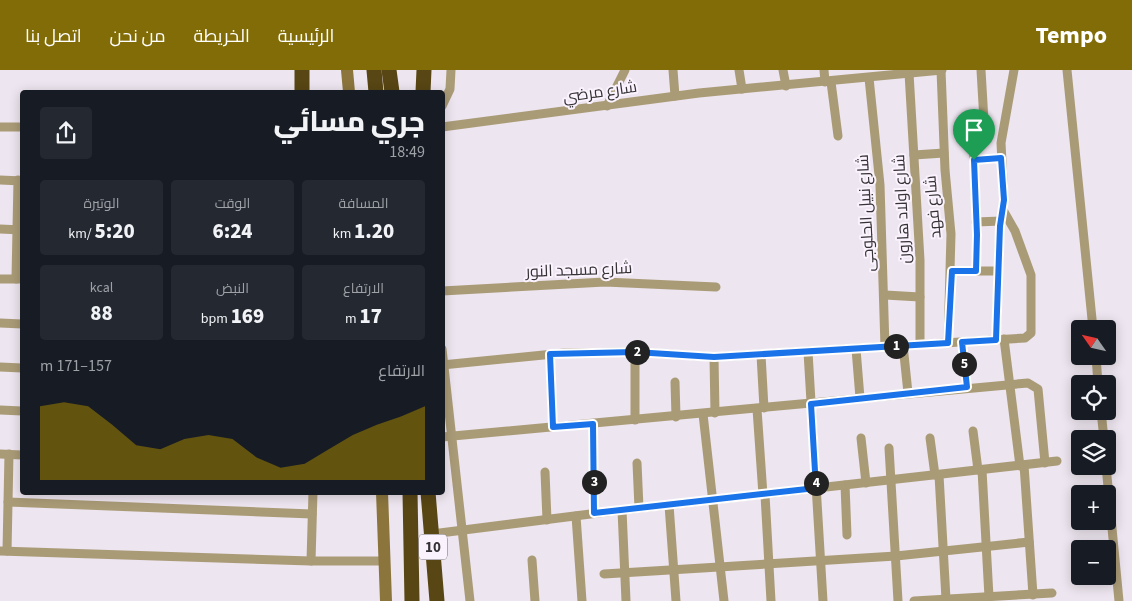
<!DOCTYPE html>
<html lang="ar">
<head>
<meta charset="utf-8">
<style>
	body { margin:0; font-family:"Source Sans 3",Cairo,sans-serif; background:#242831; color:#f1f3f6; direction:rtl; height:100vh; display:flex; flex-direction:column; font-size:19px; white-space:nowrap }
	* { box-sizing:border-box; margin:0 }
	p { font-size:16px; color:#9ea1a6 }
	.icon { flex:none; width:28px; height:28px; fill:none; stroke:currentColor; stroke-width:2; stroke-linecap:round; stroke-linejoin:round }
	.map { position:relative; flex:1; overflow:hidden; direction:ltr }
	.sheet { position:absolute; left:20px; top:20px; width:425px; height:405px; display:flex; flex-direction:column; background:#171b24; border-radius:5px; box-shadow:0 2px 12px #0003; direction:rtl }
	.sheet>* { flex:none }
	.needle { width:32px; rotate:304deg }
	.tools { position:absolute; left:1071px; top:250px; display:grid; gap:10px }
	.tools a { display:grid; place-items:center; width:45px; height:45px; border-radius:5px; background:#171b24; box-shadow:0 2px 12px #0003; font-size:25px }
	.pin { position:absolute; display:grid; place-items:center; width:42px; height:42px; color:#fff; margin:-51px -21px; border-radius:50% 50% 50% 0; rotate:-45deg; box-shadow:0 0 5px #0007 }
	.pin .icon { rotate:45deg }
	.km { position:absolute; width:25px; height:25px; margin:-12px; border-radius:50%; background:#222; color:#fff; font-size:14px; line-height:25px; text-align:center }
	.round { display:grid; place-items:center; flex:none; width:52px; height:52px; border-radius:5px; background:#242831 }
	.head { display:flex; align-items:center; justify-content:space-between; height:85px; padding:0 20px }
	h1 { font-size:28px; font-weight:800; line-height:38px }
	.metrics { display:grid; grid-template-columns:repeat(3,1fr); gap:8px; height:85px; padding:5px 20px }
	.metrics div { display:grid; align-content:center; border-radius:5px; background:#242831; text-align:center }
	.metrics b { font-size:21px; font-weight:800 }
	.metrics small { font-size:14px; font-weight:400 }
	.metrics p { font-size:14px }
	.chart { height:140px; padding:10px 20px }
	.chart p { display:flex; justify-content:space-between }
	.chart svg { width:100%; height:90px; margin-top:5px; fill:#826c07; opacity:.7 }
	header { display:flex; align-items:center; gap:30px; box-sizing:border-box; height:70px; padding:0 25px; background:#826c07; color:#fff }
	header strong { font-size:24px }
	nav { display:flex; gap:28px; margin-inline-start:auto; font-size:18px }
	.map>svg:first-child { display:block }
</style>
</head>
<body>
<header>
<strong>Tempo</strong>
<nav><a>الرئيسية</a><a>الخريطة</a><a>من نحن</a><a>اتصل بنا</a></nav>
</header>
<div class="map">
<svg width="1132" height="531" viewBox="0 0 1132 531">
	<rect width="100%" height="100%" fill="#ede5ef"/>
	<g fill="none" stroke-linecap="round" stroke-linejoin="round">
		<!-- street -->
		<g stroke="#aa9b77" stroke-width="9">
			<polyline points="673,0 675,26"/>
			<polyline points="739,0 742,19"/>
			<polyline points="783,0 786,16"/>
			<polyline points="824,0 825,12"/>
			<polyline points="941,0 945,100 951,164 948,273"/>
			<polyline points="1067,0 1093,259"/>
			<polyline points="909,3 920,190 920,274"/>
			<polyline points="869,8 880,115 885,277"/>
			<polyline points="831,12 838,66"/>
			<polyline points="442,36 450,19 451,0"/>
			<polyline points="607,36 625,0"/>
			<polyline points="0,57 22,57"/>
			<polyline points="442,57 699,23 942,0"/>
			<polyline points="914,85 944,83"/>
			<polyline points="974,90 1001,88"/>
			<polyline points="0,110 22,111"/>
			<polyline points="976,152 1001,151"/>
			<polyline points="0,159 22,160"/>
			<polyline points="951,201 998,201"/>
			<polyline points="976,201 977,165 973,64 974,59 983,55 984,51 981,0"/>
			<polyline points="0,209 22,209"/>
			<polyline points="16,209 18,110"/>
			<polyline points="442,221 605,212 716,217"/>
			<polyline points="885,225 920,227"/>
			<polyline points="0,253 22,254"/>
			<polyline points="1004,269 1020,396"/>
			<polyline points="996,270 1000,156 1004,130 1001,73 1014,0"/>
			<polyline points="962,272 967,317"/>
			<polyline points="903,275 908,323"/>
			<polyline points="442,279 470,531"/>
			<polyline points="856,279 860,328"/>
			<polyline points="808,282 823,531"/>
			<polyline points="550,284 553,357"/>
			<polyline points="761,285 764,338"/>
			<polyline points="1096,286 1098,314"/>
			<polyline points="714,287 715,343"/>
			<polyline points="442,295 564,283 635,282 714,287 1025,268 1031,263 1031,205 1015,161 1003,140"/>
			<polyline points="0,297 22,298"/>
			<polyline points="675,312 676,347"/>
			<polyline points="757,339 763,425"/>
			<polyline points="0,340 22,341"/>
			<polyline points="1101,341 1104,369"/>
			<polyline points="703,344 724,531"/>
			<polyline points="635,350 635,282"/>
			<polyline points="593,354 594,443"/>
			<polyline points="973,361 978,400"/>
			<polyline points="442,367 1028,313 1038,319 1045,393"/>
			<polyline points="861,368 866,413"/>
			<polyline points="930,368 935,405"/>
			<polyline points="889,378 898,531"/>
			<polyline points="0,384 22,385"/>
			<polyline points="637,393 639,438"/>
			<polyline points="1024,395 1033,525"/>
			<polyline points="1106,396 1119,531"/>
			<polyline points="982,400 989,527"/>
			<polyline points="545,402 547,450"/>
			<polyline points="939,405 946,529"/>
			<polyline points="845,415 847,465"/>
			<polyline points="765,425 771,531"/>
			<polyline points="8,432 312,444"/>
			<polyline points="669,435 676,531"/>
			<polyline points="622,440 626,531"/>
			<polyline points="576,446 582,531"/>
			<polyline points="432,464 622,440 1057,391"/>
			<polyline points="0,481 311,491 385,491"/>
			<polyline points="7,481 9,384"/>
			<polyline points="532,490 535,531"/>
			<polyline points="311,491 313,422"/>
			<polyline points="604,504 896,486 1029,472"/>
			<polyline points="914,531 1052,523"/>
		</g>
		<!-- secondary -->
		<g stroke="#8b753d" stroke-width="12">
			<polyline points="347,0 349,22"/>
			<polyline points="382,422 386,531"/>
		</g>
		<!-- highway -->
		<g stroke="#584614" stroke-width="15">
			<polyline points="302,0 302,22"/>
			<polyline points="374,0 376,22"/>
			<polyline points="389,0 392,22"/>
			<polyline points="423,22 424,0"/>
			<polyline points="410,422 412,531"/>
			<polyline points="428,422 437,531"/>
		</g>
	</g>
	<g fill="none" stroke-linecap="round" stroke-linejoin="round">
		<defs>
			<polygon id="route" points="1001,88 1004,130 1000,156 996,270 962,272 967,317 811,334 816,418 594,443 593,354 553,357 550,284 635,282 714,287 948,273 952,201 976,201 977,165 974,90"/>
		</defs>
		<!-- route casing -->
		<use href="#route" stroke="#fff" stroke-width="10"/>
		<!-- route -->
		<use href="#route" stroke="#1a73e8" stroke-width="6"/>
	</g>
	<g text-anchor="middle" dominant-baseline="central" stroke-width="4" stroke-linejoin="round" paint-order="stroke">
		<!-- shield labels -->
		<rect fill="#faf2fc" stroke="#706c71" stroke-width="1" x="419" y="464.5" width="28" height="25" rx="4"/>
		<g font-size="15" font-weight="bold" fill="#353236">
			<text x="433" y="477">10</text>
		</g>
		<!-- street labels -->
		<g font-size="16" fill="#353236" stroke="#faf2fc">
			<text transform="translate(600 22) rotate(-8)">شارع مرضي</text>
			<text transform="translate(933 137) rotate(-95)">شارع فهد</text>
			<text transform="translate(902 139) rotate(-93)">شارع اولاد هارون</text>
			<text transform="translate(866 143) rotate(-93)">شارع نبيل الحلوجى</text>
			<text transform="translate(579 200) rotate(-2)">شارع مسجد النور</text>
		</g>
	</g>
</svg>
<div class="tools">
<a><svg class="needle" viewBox="-14 -14 28 28"><path d="M0-13l5 13h-10z" fill="#e53935"/><path d="M0 13l5-13h-10z" fill="#9ea1a6"/></svg></a>
<a><svg class="icon" aria-label="locate" viewBox="0 0 24 24"><circle cx="12" cy="12" r="6"/><path d="M12 2v4M12 18v4M2 12h4M18 12h4"/></svg></a>
<a><svg class="icon" aria-label="layers" viewBox="0 0 24 24"><path d="M12 4l9 5-9 5-9-5zM3 14l9 5 9-5"/></svg></a>
<a>+</a>
<a>−</a>
</div>
<div class="pin" style="left:974px;top:90px;background:#1e9e55"><svg class="icon" aria-label="arrive" viewBox="0 0 24 24"><path d="M6 21V4h12l-3 4 3 4H6"/></svg></div>
<b class="km" style="left:896px;top:276px">1</b>
<b class="km" style="left:637px;top:282px">2</b>
<b class="km" style="left:594px;top:412px">3</b>
<b class="km" style="left:816px;top:413px">4</b>
<b class="km" style="left:964px;top:294px">5</b>
<section class="sheet">
<div class="head"><div><h1>جري مسائي</h1><p>18:49</p></div><a class="round"><svg class="icon" aria-label="share" viewBox="0 0 24 24"><path d="M12 15V3M7 8l5-5 5 5M5 13v7h14v-7"/></svg></a></div>
<div class="metrics">
<div><p>المسافة</p><b>1.20<small> km</small></b></div>
<div><p>الوقت</p><b>6:24</b></div>
<div><p>الوتيرة</p><b>5:20<small> /km</small></b></div>
</div>
<div class="metrics">
<div><p>الارتفاع</p><b>17<small> m</small></b></div>
<div><p>النبض</p><b>169<small> bpm</small></b></div>
<div><p>kcal</p><b>88</b></div>
</div>
<div class="chart"><p><span>الارتفاع</span>157–171 m</p>
<svg viewBox="0 0 160 44" preserveAspectRatio="none"><path d="M0 44V8L10 6L20 8L30 17L40 27L50 29L60 24L70 22L80 24L90 33L100 38L110 36L120 29L130 22L140 17L150 13L160 8V44z"/></svg>
</div>
</section>
</div>
</body>
</html>
